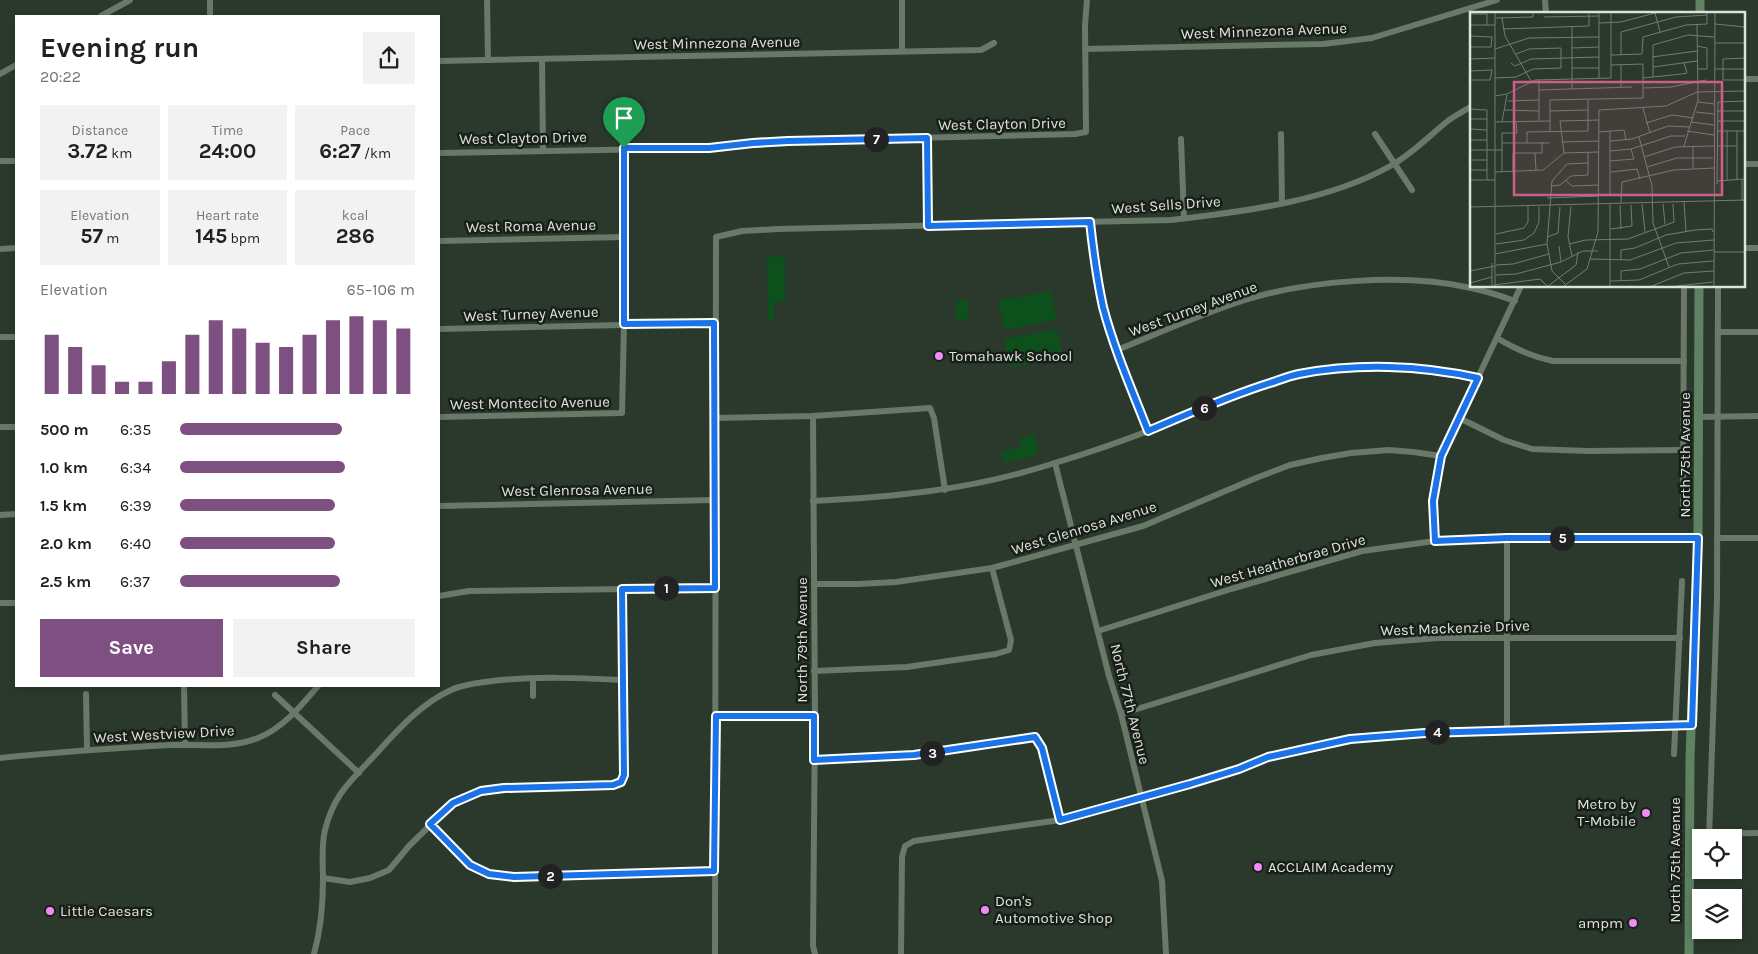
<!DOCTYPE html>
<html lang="en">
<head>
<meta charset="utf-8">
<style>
	body { margin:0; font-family:Karla,sans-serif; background:#f2f2f2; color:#202124; height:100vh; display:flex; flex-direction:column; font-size:19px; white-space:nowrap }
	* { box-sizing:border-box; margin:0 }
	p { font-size:16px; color:#757577 }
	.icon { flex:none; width:28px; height:28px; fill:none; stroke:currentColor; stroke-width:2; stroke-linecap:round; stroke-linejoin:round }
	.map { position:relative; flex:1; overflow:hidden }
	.panel { position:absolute; left:15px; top:15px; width:425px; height:672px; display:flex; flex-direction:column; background:#fff; border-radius:0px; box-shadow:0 2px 8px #0003 }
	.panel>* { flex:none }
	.tools { position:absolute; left:1692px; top:829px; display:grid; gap:10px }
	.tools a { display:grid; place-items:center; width:50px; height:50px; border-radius:0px; background:#fff; box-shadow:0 2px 8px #0003; font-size:25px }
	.pin { position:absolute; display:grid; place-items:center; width:42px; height:42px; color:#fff; margin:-51px -21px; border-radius:50% 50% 50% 0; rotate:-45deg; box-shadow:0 0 5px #0007 }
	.pin .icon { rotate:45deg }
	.km { position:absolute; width:25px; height:25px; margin:-12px; border-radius:50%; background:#222; color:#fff; font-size:14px; line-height:25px; text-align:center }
	.round { display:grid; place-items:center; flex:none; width:52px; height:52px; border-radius:0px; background:#f2f2f2 }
	.summary { display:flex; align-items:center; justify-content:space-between; height:85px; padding:0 25px }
	h1 { font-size:28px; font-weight:700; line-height:38px }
	.metrics { display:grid; grid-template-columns:repeat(3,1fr); gap:8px; height:85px; padding:5px 25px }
	.metrics div { display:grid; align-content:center; border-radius:0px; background:#f2f2f2; text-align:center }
	.metrics b { font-size:21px; font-weight:700 }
	.metrics small { font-size:14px; font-weight:400 }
	.metrics p { font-size:14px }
	.chart { height:140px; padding:10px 25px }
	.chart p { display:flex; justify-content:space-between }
	.chart svg { width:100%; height:90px; margin-top:5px; stroke:#7e5082; stroke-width:6 }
	.action { display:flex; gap:10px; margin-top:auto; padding:10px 25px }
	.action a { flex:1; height:58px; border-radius:0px; background:#7e5082; color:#fff; font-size:20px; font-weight:700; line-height:58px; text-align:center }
	.action a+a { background:#f2f2f2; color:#202124 }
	ul { padding:0 25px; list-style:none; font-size:16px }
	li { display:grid; grid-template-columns:80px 60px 1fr; align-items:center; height:38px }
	li i { height:12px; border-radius:6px; background:#7e5082 }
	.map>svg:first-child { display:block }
</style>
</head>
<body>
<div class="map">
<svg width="1758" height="954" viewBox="0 0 1758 954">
	<rect width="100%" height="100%" fill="#2b392c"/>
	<!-- green -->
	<g fill="#0e501b">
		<polygon points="785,256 785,302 774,302 774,320 768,320 767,257"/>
		<polygon points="1051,291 1057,320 1004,330 998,300"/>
		<polygon points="956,300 968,300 968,320 956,319"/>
		<polygon points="1057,329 1063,358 1011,367 1004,339"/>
		<polygon points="1034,434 1039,452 1035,453 1035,456 1004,463 1001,452 1021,447 1019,438"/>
	</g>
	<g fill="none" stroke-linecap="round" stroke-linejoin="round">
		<!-- minor -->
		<g stroke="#697869" stroke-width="6">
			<polyline points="210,0 210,16"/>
			<polyline points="487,0 488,60"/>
			<polyline points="902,0 902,51"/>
			<polyline points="1545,0 1546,14"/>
			<polyline points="101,16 130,0"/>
			<polyline points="1085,49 1323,44 1372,38 1497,0"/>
			<polyline points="542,59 543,150"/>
			<polyline points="439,61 981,50 994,43"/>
			<polyline points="0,74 16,65"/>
			<polyline points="1744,79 1758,79"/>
			<polyline points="1281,134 1282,203"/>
			<polyline points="1375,134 1412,190"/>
			<polyline points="927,138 928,226"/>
			<polyline points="1181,139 1184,218"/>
			<polyline points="439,153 709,148 753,143 788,141 1075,134 1086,132 1085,25 1087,0"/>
			<polyline points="0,161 16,161"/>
			<polyline points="1744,164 1758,164"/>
			<path d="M1090,222C1093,250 1097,279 1103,307C1114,349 1133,390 1148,431"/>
			<polyline points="439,241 624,237"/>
			<polyline points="1744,248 1758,248"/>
			<polyline points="0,249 16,248"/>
			<polyline points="439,329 714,323"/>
			<polyline points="1718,332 1758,332"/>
			<polyline points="0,337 16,337"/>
			<path d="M1497,338C1515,349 1532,357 1553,361H1684"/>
			<path d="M1117,350C1159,333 1201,314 1245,300C1309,280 1405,273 1471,288C1486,291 1501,296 1515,301"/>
			<polyline points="813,416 815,716 813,946 815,954"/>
			<polyline points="439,417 622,413 624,324 624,148"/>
			<polyline points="1699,417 1758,416"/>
			<polyline points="715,418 813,416 930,408 934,418 945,490"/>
			<polyline points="1459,418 1504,440 1532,449 1588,451 1684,450"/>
			<polyline points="0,427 16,427"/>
			<polyline points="1055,463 1109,676 1121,714 1162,881 1166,954"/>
			<path d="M813,501C894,497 968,490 1045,466C1085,454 1124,441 1163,425C1207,407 1251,385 1297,375C1352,362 1424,366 1478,378"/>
			<polyline points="439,506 715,500"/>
			<polyline points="1683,511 1684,286"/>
			<polyline points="0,515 16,514"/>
			<polyline points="1507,538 1507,731"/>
			<polyline points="1717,538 1758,538"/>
			<polyline points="1435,541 1433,501 1441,456 1521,286"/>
			<polyline points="814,584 858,584 896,582 992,568 1143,526 1256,478 1290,465 1322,458 1351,453 1389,450 1413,452 1441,456"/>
			<polyline points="439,596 469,591 715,588"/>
			<polyline points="0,603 16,603"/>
			<polyline points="1098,631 1231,589 1362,551 1435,541 1507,538 1698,538"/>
			<polyline points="814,671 907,667 996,654 1009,650 1011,640 992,568"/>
			<polyline points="533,679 533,696"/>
			<polyline points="184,686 185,745"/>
			<polyline points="86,694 87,750"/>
			<polyline points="275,695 359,773"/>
			<polyline points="1121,714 1311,655 1375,643 1438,638 1680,638"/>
			<polyline points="716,716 815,716"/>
			<polyline points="1674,754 1682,581"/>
			<path d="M0,758C57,752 114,748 171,745C200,744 230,749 258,738C283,728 301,706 318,686"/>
			<polyline points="814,760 914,755 1035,737 1042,748 1060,820"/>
			<polyline points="430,824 470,865 489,874 514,877 714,871"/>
			<polyline points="1689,834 1758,833"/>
			<polyline points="1709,838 1717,599 1718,286"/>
			<polyline points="323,878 350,882 370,878 389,870 409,846 453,803 481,791 504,788 613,785 621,782 624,775 622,589"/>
			<path d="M314,954C321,929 323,905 323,879C323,863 321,846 325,830C334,794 350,782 374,756C396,732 420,704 451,690C463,684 478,683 492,681C535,676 580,678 624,680"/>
			<path d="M715,954L716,237L742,231L778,229L1171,220C1242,212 1330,201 1392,165C1413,153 1430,135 1449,120C1456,115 1464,111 1472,106"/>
			<polyline points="901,954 902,857 905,846 914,841 1060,820 1140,798 1239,769 1269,757 1350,739 1425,733 1692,725"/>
		</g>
		<!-- secondary -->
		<g stroke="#5e8262" stroke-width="9">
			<polyline points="1700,14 1700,0"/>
			<polyline points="1689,954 1690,758 1698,538 1699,286"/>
		</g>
	</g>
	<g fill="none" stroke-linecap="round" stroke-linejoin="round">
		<defs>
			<path id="route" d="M927,138L928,226L1090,222C1093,250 1097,279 1103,307C1114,349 1132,390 1148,431C1188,414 1228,396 1270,383C1279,380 1289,376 1299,374C1357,363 1420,365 1478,378L1441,456L1433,501L1435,541L1507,538H1698L1692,725L1425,733L1350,739L1268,757L1239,769L1190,784L1060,820L1042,748L1035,737L914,755L814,760V716H716L714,871L514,877L489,874L470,865L430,824L453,803L481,791L504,788L613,785L621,782L624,775L622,589L715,588L714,323L624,324V148H709L753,143L788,141Z"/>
		</defs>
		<!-- route casing -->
		<use href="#route" stroke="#fff" stroke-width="10"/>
		<!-- route -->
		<use href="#route" stroke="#1a73e8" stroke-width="6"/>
	</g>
	<!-- markers -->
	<g fill="#f18af4" stroke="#181e18" stroke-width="2">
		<circle cx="939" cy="356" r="5"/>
		<circle cx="1646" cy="813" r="5"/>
		<circle cx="1258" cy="867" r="5"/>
		<circle cx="985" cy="910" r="5"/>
		<circle cx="50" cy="911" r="5"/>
		<circle cx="1633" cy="923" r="5"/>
	</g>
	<g text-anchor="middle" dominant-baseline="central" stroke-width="5" stroke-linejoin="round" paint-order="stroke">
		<!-- street labels -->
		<g font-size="15" fill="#dbe3db" stroke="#181e18">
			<text transform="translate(1264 31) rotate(-2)">West Minnezona Avenue</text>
			<text transform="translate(717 43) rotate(-1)">West Minnezona Avenue</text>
			<text transform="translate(1002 124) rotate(-1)">West Clayton Drive</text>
			<text transform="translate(523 138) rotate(-1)">West Clayton Drive</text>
			<text transform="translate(1166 205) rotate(-4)">West Sells Drive</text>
			<text transform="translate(531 226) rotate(-1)">West Roma Avenue</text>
			<text transform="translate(1193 309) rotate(-20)">West Turney Avenue</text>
			<text transform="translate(531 314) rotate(-2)">West Turney Avenue</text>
			<text transform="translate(530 403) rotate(-1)">West Montecito Avenue</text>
			<text transform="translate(1685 455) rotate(-90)">North 75th Avenue</text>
			<text transform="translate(577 490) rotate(-1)">West Glenrosa Avenue</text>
			<text transform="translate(1084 528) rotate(-17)">West Glenrosa Avenue</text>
			<text transform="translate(1288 561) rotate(-16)">West Heatherbrae Drive</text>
			<text transform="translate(1455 628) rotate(-2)">West Mackenzie Drive</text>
			<text transform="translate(802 640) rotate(-90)">North 79th Avenue</text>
			<text transform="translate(1130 704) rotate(76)">North 77th Avenue</text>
			<text transform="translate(164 734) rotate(-3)">West Westview Drive</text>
			<text transform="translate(1675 860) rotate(-90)">North 75th Avenue</text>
		</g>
		<!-- poi labels -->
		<g font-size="15" fill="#dbe3db" stroke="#181e18" text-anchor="start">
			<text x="949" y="356">Tomahawk School</text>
			<text x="1636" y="804" text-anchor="end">Metro by<tspan x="1636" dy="17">T-Mobile</tspan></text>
			<text x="1268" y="867">ACCLAIM Academy</text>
			<text x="995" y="901">Don's<tspan x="995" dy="17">Automotive Shop</tspan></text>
			<text x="60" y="911">Little Caesars</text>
			<text x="1623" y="923" text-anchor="end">ampm</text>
		</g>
	</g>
	<!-- overview -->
	<g transform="translate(1470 12)">
		<rect width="275" height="275" fill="#2b392c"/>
		<path fill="none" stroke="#717d72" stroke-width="1" d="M185,1L190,20M0,2H17V13M74,5L129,4M25,6L63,5V1M32,6L35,24L61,69M129,11L151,10L185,1M245,12L275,15M0,13H25M102,15V77M33,17L119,14V1M0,24L22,25L21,35H0M245,31H275M227,34L237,36V57H228M102,36L129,35M25,37L59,26L129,25M141,43L172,42L173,25L216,13L237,12V1M151,43V20L206,5L237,3M182,45L227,39M275,46L253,47V68H275M0,47L25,46M41,51L45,54L61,47L129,45M183,55L227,49M102,56H129M245,57H275M0,59L22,58L20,68H0M183,65V33L218,23L244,25M25,66L46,65L63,57L91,56V36L59,37L46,42M129,66V1M173,66L212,62L217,61L214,51M69,67V109M151,76V53M173,76L201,75L236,68M69,78L162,75M25,84L37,82L65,68L141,66V1M38,89L69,88M228,90L244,92M173,96L180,121M0,97L17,98V168M35,98L69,99M80,99L118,98M247,99H275M226,100L244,102M0,107H17M248,109H275M25,110L80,109M32,110L37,83M221,110L244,113M176,111L202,103L224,106M0,117L17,118M140,119V182L151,184M217,119L244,123M247,119H275M257,119V169M267,119V168M80,120V88L173,86V52L141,53M129,120L154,118L156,128M169,125L182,174L183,211L199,255M0,128H17M140,129L162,127L198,114L219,115M92,130L129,129M32,131H80M57,131V120L118,119V88M214,134L228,88L227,13M223,134V157M247,134H267M0,138H32M140,139L161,137L201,124H215M65,141L66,158M94,141L90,109L129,108M174,145L205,135L244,134M0,148H17M140,149L164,147L161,137M177,155L207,146H243M0,158H17M25,160L73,158L94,141L129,140M32,160V121H47L46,110M43,160V141H72V130M141,160L167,157L170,167M0,168H25M95,168L102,174L129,173M272,168V189M247,169L275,167M247,172L248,90L275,89M82,174L90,173L101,164L118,163V140M77,186L129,184M214,190L216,219M151,191L152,170L204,158L244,156M140,192V274M172,192L175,220M193,192L195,212M150,193L151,217M101,194L98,225L102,244M0,195L275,188M141,217L162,214L161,193M26,222L54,216L58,210V194M77,225L88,221L90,195M26,232L54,228L64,221L69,210V195M99,232L116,228L158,227L204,210L203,192M89,234L91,250M244,240H275M25,242L77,232M120,247L160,248L206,231L244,228M151,248V238L165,236L196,223L225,218L242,217L243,220M26,253L43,252L79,242M0,259L25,254M26,263L46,262L91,250L113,239H128M140,269L169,268L208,252L243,249M151,269V259L170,257L211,241L243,238M0,271L22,265M95,272L82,259L77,232L82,169L97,152L118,151M24,273L70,267L77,274M22,274V251M25,274V1M78,274L106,253L108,240M94,274L117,257L128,220L129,98L196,94L227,80L275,79M182,274L214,261L244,259M207,274L243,270M244,274L245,1"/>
		<path fill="#cb5f88" fill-opacity="0.15" stroke="#cb5f88" stroke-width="2.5" d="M44,70H252V183H44Z"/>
		<rect width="275" height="275" fill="none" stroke="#dbe3db" stroke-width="2.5"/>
	</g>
</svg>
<div class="tools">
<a><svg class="icon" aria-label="locate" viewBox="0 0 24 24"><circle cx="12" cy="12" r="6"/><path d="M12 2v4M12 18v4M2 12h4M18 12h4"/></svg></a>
<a><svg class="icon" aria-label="layers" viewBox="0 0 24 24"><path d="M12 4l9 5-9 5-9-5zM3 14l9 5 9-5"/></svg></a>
</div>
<div class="pin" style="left:624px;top:148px;background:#1e9e55"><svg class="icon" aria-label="arrive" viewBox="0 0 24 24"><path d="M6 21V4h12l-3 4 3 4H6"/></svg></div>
<b class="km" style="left:666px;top:588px">1</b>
<b class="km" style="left:550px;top:876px">2</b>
<b class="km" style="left:932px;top:753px">3</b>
<b class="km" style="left:1437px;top:732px">4</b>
<b class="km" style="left:1562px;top:538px">5</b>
<b class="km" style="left:1204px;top:408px">6</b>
<b class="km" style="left:876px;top:139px">7</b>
<section class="panel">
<div class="summary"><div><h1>Evening run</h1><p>20:22</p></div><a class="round"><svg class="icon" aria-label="share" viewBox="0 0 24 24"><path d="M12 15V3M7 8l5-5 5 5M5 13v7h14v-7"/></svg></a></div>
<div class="metrics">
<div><p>Distance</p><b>3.72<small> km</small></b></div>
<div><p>Time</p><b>24:00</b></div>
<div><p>Pace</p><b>6:27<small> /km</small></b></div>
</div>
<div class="metrics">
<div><p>Elevation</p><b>57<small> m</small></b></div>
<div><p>Heart rate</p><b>145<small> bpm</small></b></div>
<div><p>kcal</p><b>286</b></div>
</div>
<div class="chart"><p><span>Elevation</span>65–106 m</p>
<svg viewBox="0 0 160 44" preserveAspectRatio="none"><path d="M5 44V15M15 44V21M25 44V30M35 44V38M45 44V38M55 44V28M65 44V15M75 44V8M85 44V12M95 44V19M105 44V21M115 44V15M125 44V8M135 44V6M145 44V8M155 44V12"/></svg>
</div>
<ul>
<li><b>500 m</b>6:35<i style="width:69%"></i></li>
<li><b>1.0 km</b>6:34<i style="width:70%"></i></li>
<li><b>1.5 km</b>6:39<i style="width:66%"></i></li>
<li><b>2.0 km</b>6:40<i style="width:66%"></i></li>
<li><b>2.5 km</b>6:37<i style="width:68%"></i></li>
</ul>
<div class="action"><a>Save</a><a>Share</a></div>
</section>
</div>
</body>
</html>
